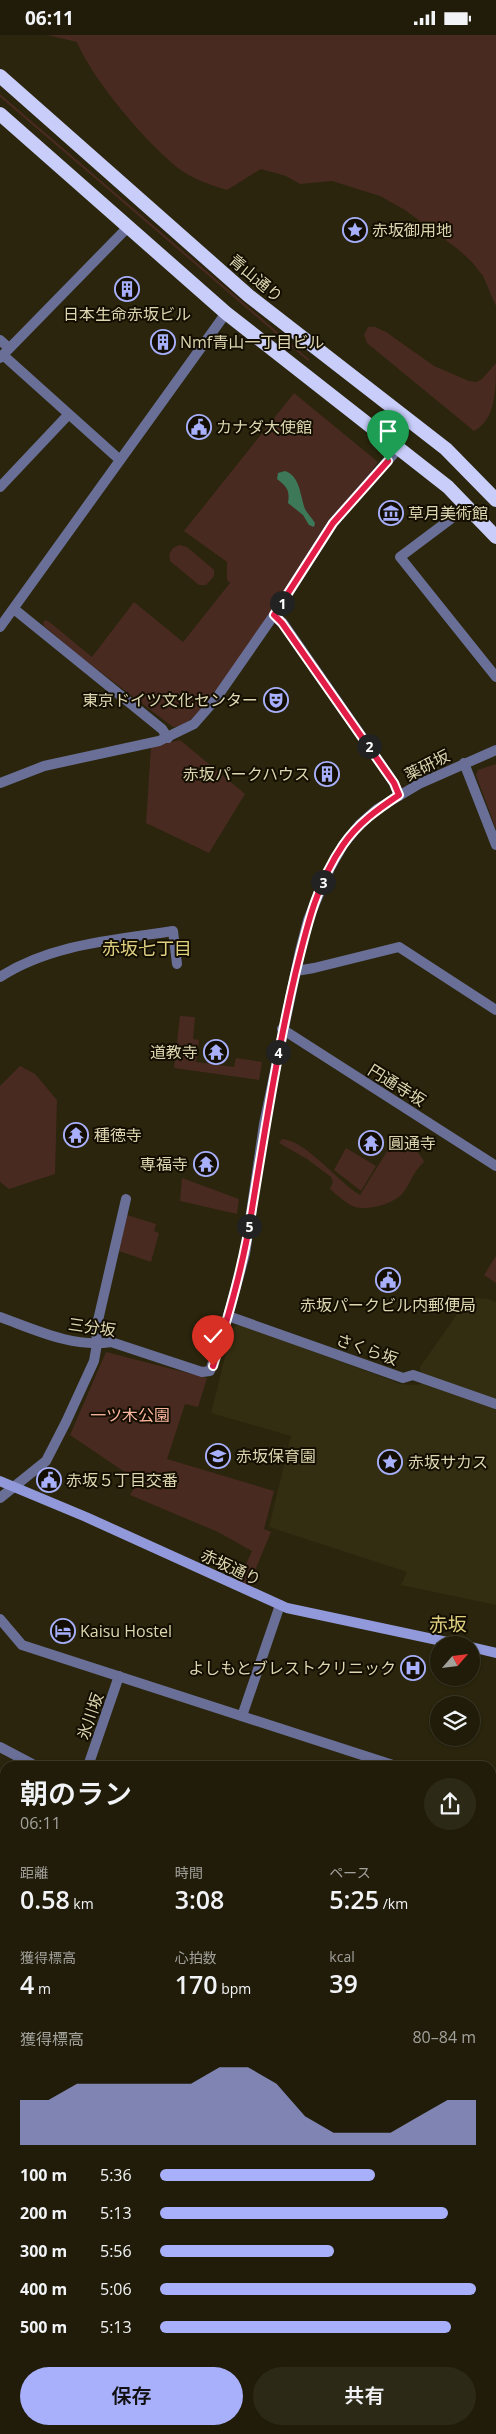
<!DOCTYPE html>
<html lang="ja">
<head>
<meta charset="utf-8">
<style>
	body { margin:0; font-family:"Open Sans","Noto Sans JP",sans-serif; background:#2d2917; color:#f1f3f6; height:100vh; display:flex; flex-direction:column; font-size:19px; white-space:nowrap }
	* { box-sizing:border-box; margin:0 }
	p { font-size:16px; color:#a2a19c }
	.icon { flex:none; width:28px; height:28px; fill:none; stroke:currentColor; stroke-width:2; stroke-linecap:round; stroke-linejoin:round }
	.map { position:relative; flex:1; overflow:hidden }
	.details { position:absolute; left:0px; top:1726px; width:496px; height:674px; display:flex; flex-direction:column; background:#201c09; border-radius:15px 15px 0 0; box-shadow:0 1px 4px #0004,0 0 0 1px #3d3a2a }
	.details>* { flex:none }
	.needle { width:32px; rotate:62deg }
	.fabs { position:absolute; left:430px; top:1601px; display:grid; gap:10px }
	.fabs a { display:grid; place-items:center; width:50px; height:50px; border-radius:50%; background:#201c09; box-shadow:0 1px 4px #0004,0 0 0 1px #3d3a2a; font-size:25px }
	.pin { position:absolute; display:grid; place-items:center; width:42px; height:42px; color:#fff; margin:-51px -21px; border-radius:50% 50% 50% 0; rotate:-45deg; box-shadow:0 0 5px #0007 }
	.pin .icon { rotate:45deg }
	.km { position:absolute; width:25px; height:25px; margin:-12px; border-radius:50%; background:#222; color:#fff; font-size:14px; line-height:25px; text-align:center }
	.round { display:grid; place-items:center; flex:none; width:52px; height:52px; border-radius:26px; background:#2d2917 }
	.overview { display:flex; align-items:center; justify-content:space-between; height:85px; padding:0 20px }
	h1 { font-size:28px; font-weight:600; line-height:38px }
	.figures { display:grid; grid-template-columns:repeat(3,1fr); gap:8px; height:85px; padding:5px 20px }
	.figures div { display:grid; align-content:center }
	.figures b { font-size:25px; font-weight:600 }
	.figures small { font-size:14px; font-weight:400 }
	.figures p { font-size:14px }
	.chart { height:140px; padding:10px 20px }
	.chart p { display:flex; justify-content:space-between }
	.chart svg { width:100%; height:90px; margin-top:5px; fill:#a8b0fc; opacity:.7 }
	.button { display:flex; gap:10px; margin-top:auto; padding:10px 20px }
	.button a { flex:1; height:58px; border-radius:30px; background:#a8b0fc; color:#111; font-size:20px; font-weight:600; line-height:58px; text-align:center }
	.button a+a { background:#2d2917; color:#f1f3f6 }
	ul { padding:0 20px; list-style:none; font-size:16px }
	li { display:grid; grid-template-columns:80px 60px 1fr; align-items:center; height:38px }
	li i { height:12px; border-radius:6px; background:#a8b0fc }
	.status { display:flex; justify-content:space-between; align-items:center; height:35px; padding:0 25px; background:#201c09; direction:ltr }
	.status svg { height:14px; fill:currentColor }
	.map>svg:first-child { display:block }
</style>
</head>
<body>
<div class="status"><b>06:11</b><svg viewBox="0 0 49 12"><path d="M0 12V9h3v3zM5 12V6h3v6zM10 12V3h3v9zM15 12V0h3v12zM26 1h20v11H26zM47 4h2v5h-2z"/></svg></div>
<div class="map">
<svg width="496" height="2399" viewBox="0 0 496 2399">
	<rect width="100%" height="100%" fill="#2a250c"/>
	<!-- built -->
	<polygon fill="#332e11" points="469,1262 488,1264 496,1267 496,1570 401,1550 407,1537 269,1492 291,1401 211,1378 232,1294 235,1291 241,1290 401,1349 411,1350 422,1349 420,1332"/>
	<!-- green -->
	<g fill="#492a20">
		<path d="M47,0H496V271L483,241L472,227L459,215L405,175L380,161L332,146L300,149L286,141L261,134L227,155C210,150 193,144 178,133C144,105 94,47 77,7Z"/>
		<polygon points="0,59 309,324 308,326 0,62"/>
		<path d="M368,292H375L386,297L434,331L469,346L476,347L482,344L496,328C496,353 496,385 474,396L367,308L364,300Z"/>
		<path d="M294,358L378,427L212,661C201,673 190,692 173,692L82,623L44,591L43,587L46,585L52,589L92,622L134,567L183,607L230,548L227,545V527L184,496Z"/>
		<path d="M180,510L187,512L214,535V541L206,550H199L170,526C168,517 172,512 180,510Z"/>
		<polygon points="180,705 245,759 209,818 146,788 151,712"/>
		<polygon points="496,729 496,794 476,740 478,735"/>
		<polygon points="180,981 195,982 193,1004 199,1005 196,1027 234,1032 236,1023 262,1027 259,1045 174,1033"/>
		<polygon points="20,1031 35,1039 57,1065 55,1139 9,1154 0,1147 0,1051"/>
		<path d="M282,1104C307,1106 338,1147 360,1160L394,1105C405,1105 420,1116 424,1127C412,1138 411,1148 402,1159C393,1169 368,1176 355,1172C346,1169 337,1160 330,1154L333,1147L331,1142L307,1124L279,1108Z"/>
		<polygon points="346,1113 376,1131 361,1156 334,1135"/>
		<polygon points="182,1143 239,1164 237,1179 180,1166"/>
		<polygon points="127,1180 156,1189 154,1196 159,1198 151,1227 119,1216"/>
		<polygon points="496,1221 496,1248 484,1240"/>
		<polygon points="106,1317 207,1343 198,1372 185,1369 167,1424 274,1456 264,1494 271,1497 248,1552 238,1547 252,1516 218,1497 130,1460 138,1446 70,1400"/>
		<polygon points="0,2148 5,2150 5,2178 0,2176"/>
		<polygon points="5,2266 5,2297 0,2294 0,2276"/>
		<polygon points="0,2322 5,2324 5,2354 0,2353"/>
	</g>
	<!-- water -->
	<path fill="#3d7859" d="M285,436C300,441 300,460 305,474C307,478 312,483 315,488L314,492L309,490L303,480L288,468C290,455 287,452 277,444L278,438Z"/>
	<g fill="none" stroke-linecap="round" stroke-linejoin="round">
		<!-- minor -->
		<g stroke="#6a6f98" stroke-width="10">
			<polyline points="0,305 9,313"/>
			<polyline points="3,320 120,425"/>
			<polyline points="0,323 128,192"/>
			<polyline points="0,452 68,380"/>
			<polyline points="468,471 400,522 496,642"/>
			<polyline points="14,574 162,694 168,703"/>
			<polyline points="274,580 283,588 394,748 399,761"/>
			<polyline points="0,592 226,278"/>
			<polyline points="464,728 496,810"/>
			<polyline points="0,748 44,731 159,706 194,689 215,665 274,580 333,488 399,413"/>
			<polyline points="296,936 314,933 399,912 496,975"/>
			<path d="M0,942C51,909 114,905 173,896L177,929"/>
			<polyline points="282,994 496,1131"/>
			<polyline points="228,1281 403,1343 413,1340 496,1369"/>
			<polyline points="97,1309 96,1294 126,1164"/>
			<polyline points="242,1681 280,1570"/>
			<polyline points="88,1731 119,1641"/>
			<polyline points="0,1986 5,1972"/>
			<polyline points="491,2041 496,2047"/>
			<polyline points="491,2157 491,2159"/>
			<polyline points="318,2395 318,2399"/>
			<polyline points="33,2399 39,2395"/>
			<polyline points="190,2399 190,2395"/>
		</g>
		<!-- tertiary -->
		<g stroke="#6a6f98" stroke-width="10">
			<path d="M0,1282C36,1295 73,1313 111,1307L202,1337L210,1336L228,1281L245,1219L264,1089L300,916L308,885L330,833L343,810L359,790L377,774L419,749L496,715"/>
			<polyline points="0,1463 46,1426 66,1387 94,1326 97,1309"/>
			<polyline points="0,1584 22,1610 396,1731"/>
			<polyline points="0,1712 36,1731"/>
			<polyline points="491,1762 496,1763"/>
			<polyline points="491,1898 496,1894"/>
			<polyline points="0,2117 5,2119"/>
		</g>
		<!-- secondary -->
		<g stroke="#9299da" stroke-width="10">
			<polyline points="0,1446 86,1482 287,1573 461,1610"/>
			<polyline points="471,1612 496,1618"/>
		</g>
		<!-- trunk -->
		<g stroke="#c8cdfa" stroke-width="14">
			<polyline points="0,41 249,261 446,414 496,465"/>
			<polyline points="0,79 226,278 448,452 496,502"/>
		</g>
	</g>
	<g fill="none" stroke-linecap="round" stroke-linejoin="round">
		<defs>
			<path id="route" d="M213,1331C229,1279 244,1228 252,1174C265,1095 277,1018 295,940C306,895 316,849 343,810C358,788 378,774 399,760L394,748L282,588L274,580L333,488L388,426"/>
		</defs>
		<!-- route casing -->
		<use href="#route" stroke="#fff" stroke-width="10"/>
		<!-- route -->
		<use href="#route" stroke="#e11d48" stroke-width="6"/>
	</g>
	<!-- icons -->
	<defs>
		<symbol id="sight-ring" viewBox="-11 -11 22 22"><circle r="9.5" fill="#130e00" stroke="#a8b0fc" stroke-width="1.5"/><path d="M0-6L1.8-2.2L6-1.7L2.9 1.2L3.7 5.4L0 3.3L-3.7 5.4L-2.9 1.2L-6-1.7L-1.8-2.2Z" fill="#a8b0fc"/></symbol>
		<symbol id="building-ring" viewBox="-11 -11 22 22"><circle r="9.5" fill="#130e00" stroke="#a8b0fc" stroke-width="1.5"/><path d="M-4-6H4V6H1V3H-1V6H-4ZM-2.5-4.3h1.7v1.8h-1.7ZM.8-4.3h1.7v1.8H.8ZM-2.5-1h1.7V.8h-1.7ZM.8-1h1.7V.8H.8Z" fill="#a8b0fc"/></symbol>
		<symbol id="civic-ring" viewBox="-11 -11 22 22"><circle r="9.5" fill="#130e00" stroke="#a8b0fc" stroke-width="1.5"/><path d="M-.6-6.5H3V-4.5H.6V-3L4-1V1h2V6H-6V1h2V-1L-.6-3ZM-1.2 2.5V6h2.4V2.5Z" fill="#a8b0fc"/></symbol>
		<symbol id="museum-ring" viewBox="-11 -11 22 22"><circle r="9.5" fill="#130e00" stroke="#a8b0fc" stroke-width="1.5"/><path d="M0-6L6-3V-2H-6V-3ZM-5-1h2V3h-2ZM-1-1h2V3h-2ZM3-1h2V3H3ZM-6 4H6V6H-6Z" fill="#a8b0fc"/></symbol>
		<symbol id="theatre-ring" viewBox="-11 -11 22 22"><circle r="9.5" fill="#130e00" stroke="#a8b0fc" stroke-width="1.5"/><path d="M-5-5.5Q0-4 5-5.5V0Q5 5 0 6Q-5 5-5 0ZM-3.3-2.5H-1v1.5H-3.3ZM1-2.5H3.3v1.5H1ZM-2.8 1Q0 5.5 2.8 1Z" fill="#a8b0fc"/></symbol>
		<symbol id="temple-ring" viewBox="-11 -11 22 22"><circle r="9.5" fill="#130e00" stroke="#a8b0fc" stroke-width="1.5"/><path d="M0-6L5-2H3V0L6.5 2.5H4V6H1.5V3h-3V6H-4V2.5H-6.5L-3 0V-2H-5Z" fill="#a8b0fc"/></symbol>
		<symbol id="school-ring" viewBox="-11 -11 22 22"><circle r="9.5" fill="#130e00" stroke="#a8b0fc" stroke-width="1.5"/><path d="M0-5L7-2L0 1L-7-2ZM-4 1L0 2.5L4 1V4Q0 6-4 4Z" fill="#a8b0fc"/></symbol>
		<symbol id="hotel-ring" viewBox="-11 -11 22 22"><circle r="9.5" fill="#130e00" stroke="#a8b0fc" stroke-width="1.5"/><path d="M-6-4.5h1.5V1H6V5H4.5V3h-9V5H-6ZM-4 0a1.8 1.8 0 1 1 3.6 0ZM.5 0V-2.5h3Q6-2.5 6 0Z" fill="#a8b0fc"/></symbol>
		<symbol id="hospital-ring" viewBox="-11 -11 22 22"><circle r="9.5" fill="#130e00" stroke="#a8b0fc" stroke-width="1.5"/><path d="M-5-5h3v3.5h4V-5h3V5h-3V1.5h-4V5h-3Z" fill="#a8b0fc"/></symbol>
	</defs>
	<g fill-rule="evenodd">
		<use href="#sight-ring" x="341" y="181" width="28" height="28"/>
		<use href="#building-ring" x="113" y="240" width="28" height="28"/>
		<use href="#building-ring" x="149" y="293" width="28" height="28"/>
		<use href="#civic-ring" x="185" y="378" width="28" height="28"/>
		<use href="#museum-ring" x="377" y="464" width="28" height="28"/>
		<use href="#theatre-ring" x="262" y="651" width="28" height="28"/>
		<use href="#building-ring" x="313" y="725" width="28" height="28"/>
		<use href="#temple-ring" x="202" y="1003" width="28" height="28"/>
		<use href="#temple-ring" x="62" y="1086" width="28" height="28"/>
		<use href="#temple-ring" x="357" y="1094" width="28" height="28"/>
		<use href="#temple-ring" x="192" y="1115" width="28" height="28"/>
		<use href="#civic-ring" x="374" y="1231" width="28" height="28"/>
		<use href="#school-ring" x="204" y="1407" width="28" height="28"/>
		<use href="#sight-ring" x="376" y="1413" width="28" height="28"/>
		<use href="#civic-ring" x="35" y="1431" width="28" height="28"/>
		<use href="#hotel-ring" x="49" y="1582" width="28" height="28"/>
		<use href="#hospital-ring" x="399" y="1619" width="28" height="28"/>
	</g>
	<g text-anchor="middle" dominant-baseline="central" stroke-width="4" stroke-linejoin="round" paint-order="stroke">
		<!-- poi labels -->
		<g font-size="16" fill="#ddd6b0" stroke="#130e00" text-anchor="start">
			<text x="372" y="195">赤坂御用地</text>
			<text x="127" y="279" text-anchor="middle">日本生命赤坂ビル</text>
			<text x="180" y="307">Nmf青山一丁目ビル</text>
			<text x="216" y="392">カナダ大使館</text>
			<text x="408" y="478">草月美術館</text>
			<text x="258" y="665" text-anchor="end">東京ドイツ文化センター</text>
			<text x="310" y="739" text-anchor="end">赤坂パークハウス</text>
			<text x="198" y="1017" text-anchor="end">道教寺</text>
			<text x="94" y="1100">種徳寺</text>
			<text x="388" y="1108">圓通寺</text>
			<text x="188" y="1129" text-anchor="end">専福寺</text>
			<text x="388" y="1270" text-anchor="middle">赤坂パークビル内郵便局</text>
			<text x="236" y="1421">赤坂保育園</text>
			<text x="408" y="1427">赤坂サカス</text>
			<text x="66" y="1445">赤坂５丁目交番</text>
			<text x="80" y="1596">Kaisu Hostel</text>
			<text x="396" y="1633" text-anchor="end">よしもとブレストクリニック</text>
		</g>
		<!-- street labels -->
		<g font-size="16" fill="#ddd6b0" stroke="#130e00">
			<text transform="translate(256 243) rotate(40)">青山通り</text>
			<text transform="translate(427 730) rotate(-27)">薬研坂</text>
			<text transform="translate(397 1050) rotate(32)">円通寺坂</text>
			<text transform="translate(92 1292) rotate(8)">三分坂</text>
			<text transform="translate(367 1314) rotate(19)">さくら坂</text>
			<text transform="translate(231 1532) rotate(25)">赤坂通り</text>
			<text transform="translate(90 1681) rotate(-71)">氷川坂</text>
		</g>
		<!-- park labels -->
		<g font-size="16" fill="#fcb69f" stroke="#130e00">
			<text x="130" y="1380">一ツ木公園</text>
		</g>
		<!-- neighbourhood labels -->
		<g font-size="18" fill="#dfd080" stroke="#130e00">
			<text x="147" y="913">赤坂七丁目</text>
		</g>
		<!-- quarter labels -->
		<g font-size="19" fill="#dfd080" stroke="#130e00">
			<text x="448" y="1589">赤坂</text>
		</g>
	</g>
</svg>
<div class="fabs">
<a><svg class="needle" viewBox="-14 -14 28 28"><path d="M0-13l5 13h-10z" fill="#e53935"/><path d="M0 13l5-13h-10z" fill="#a2a19c"/></svg></a>
<a><svg class="icon" aria-label="layers" viewBox="0 0 24 24"><path d="M12 4l9 5-9 5-9-5zM3 14l9 5 9-5"/></svg></a>
</div>
<div class="pin" style="left:388px;top:426px;background:#1e9e55"><svg class="icon" aria-label="arrive" viewBox="0 0 24 24"><path d="M6 21V4h12l-3 4 3 4H6"/></svg></div>
<div class="pin" style="left:213px;top:1331px;background:#d93025"><svg class="icon" aria-label="check" viewBox="0 0 24 24"><path d="M5 12l5 5 9-10"/></svg></div>
<b class="km" style="left:282px;top:568px">1</b>
<b class="km" style="left:369px;top:711px">2</b>
<b class="km" style="left:323px;top:847px">3</b>
<b class="km" style="left:278px;top:1017px">4</b>
<b class="km" style="left:249px;top:1191px">5</b>
<section class="details">
<div class="overview"><div><h1>朝のラン</h1><p>06:11</p></div><a class="round"><svg class="icon" aria-label="share" viewBox="0 0 24 24"><path d="M12 15V3M7 8l5-5 5 5M5 13v7h14v-7"/></svg></a></div>
<div class="figures">
<div><p>距離</p><b>0.58<small> km</small></b></div>
<div><p>時間</p><b>3:08</b></div>
<div><p>ペース</p><b>5:25<small> /km</small></b></div>
</div>
<div class="figures">
<div><p>獲得標高</p><b>4<small> m</small></b></div>
<div><p>心拍数</p><b>170<small> bpm</small></b></div>
<div><p>kcal</p><b>39</b></div>
</div>
<div class="chart"><p><span>獲得標高</span>80–84 m</p>
<svg viewBox="0 0 160 44" preserveAspectRatio="none"><path d="M0 44V22L10 22L20 14L30 14L40 14L50 14L60 14L70 6L80 6L90 14L100 30L110 38L120 38L130 38L140 30L150 22L160 22V44z"/></svg>
</div>
<ul>
<li><b>100 m</b>5:36<i style="width:68%"></i></li>
<li><b>200 m</b>5:13<i style="width:91%"></i></li>
<li><b>300 m</b>5:56<i style="width:55%"></i></li>
<li><b>400 m</b>5:06<i style="width:100%"></i></li>
<li><b>500 m</b>5:13<i style="width:92%"></i></li>
</ul>
<div class="button"><a>保存</a><a>共有</a></div>
</section>
</div>
</body>
</html>
